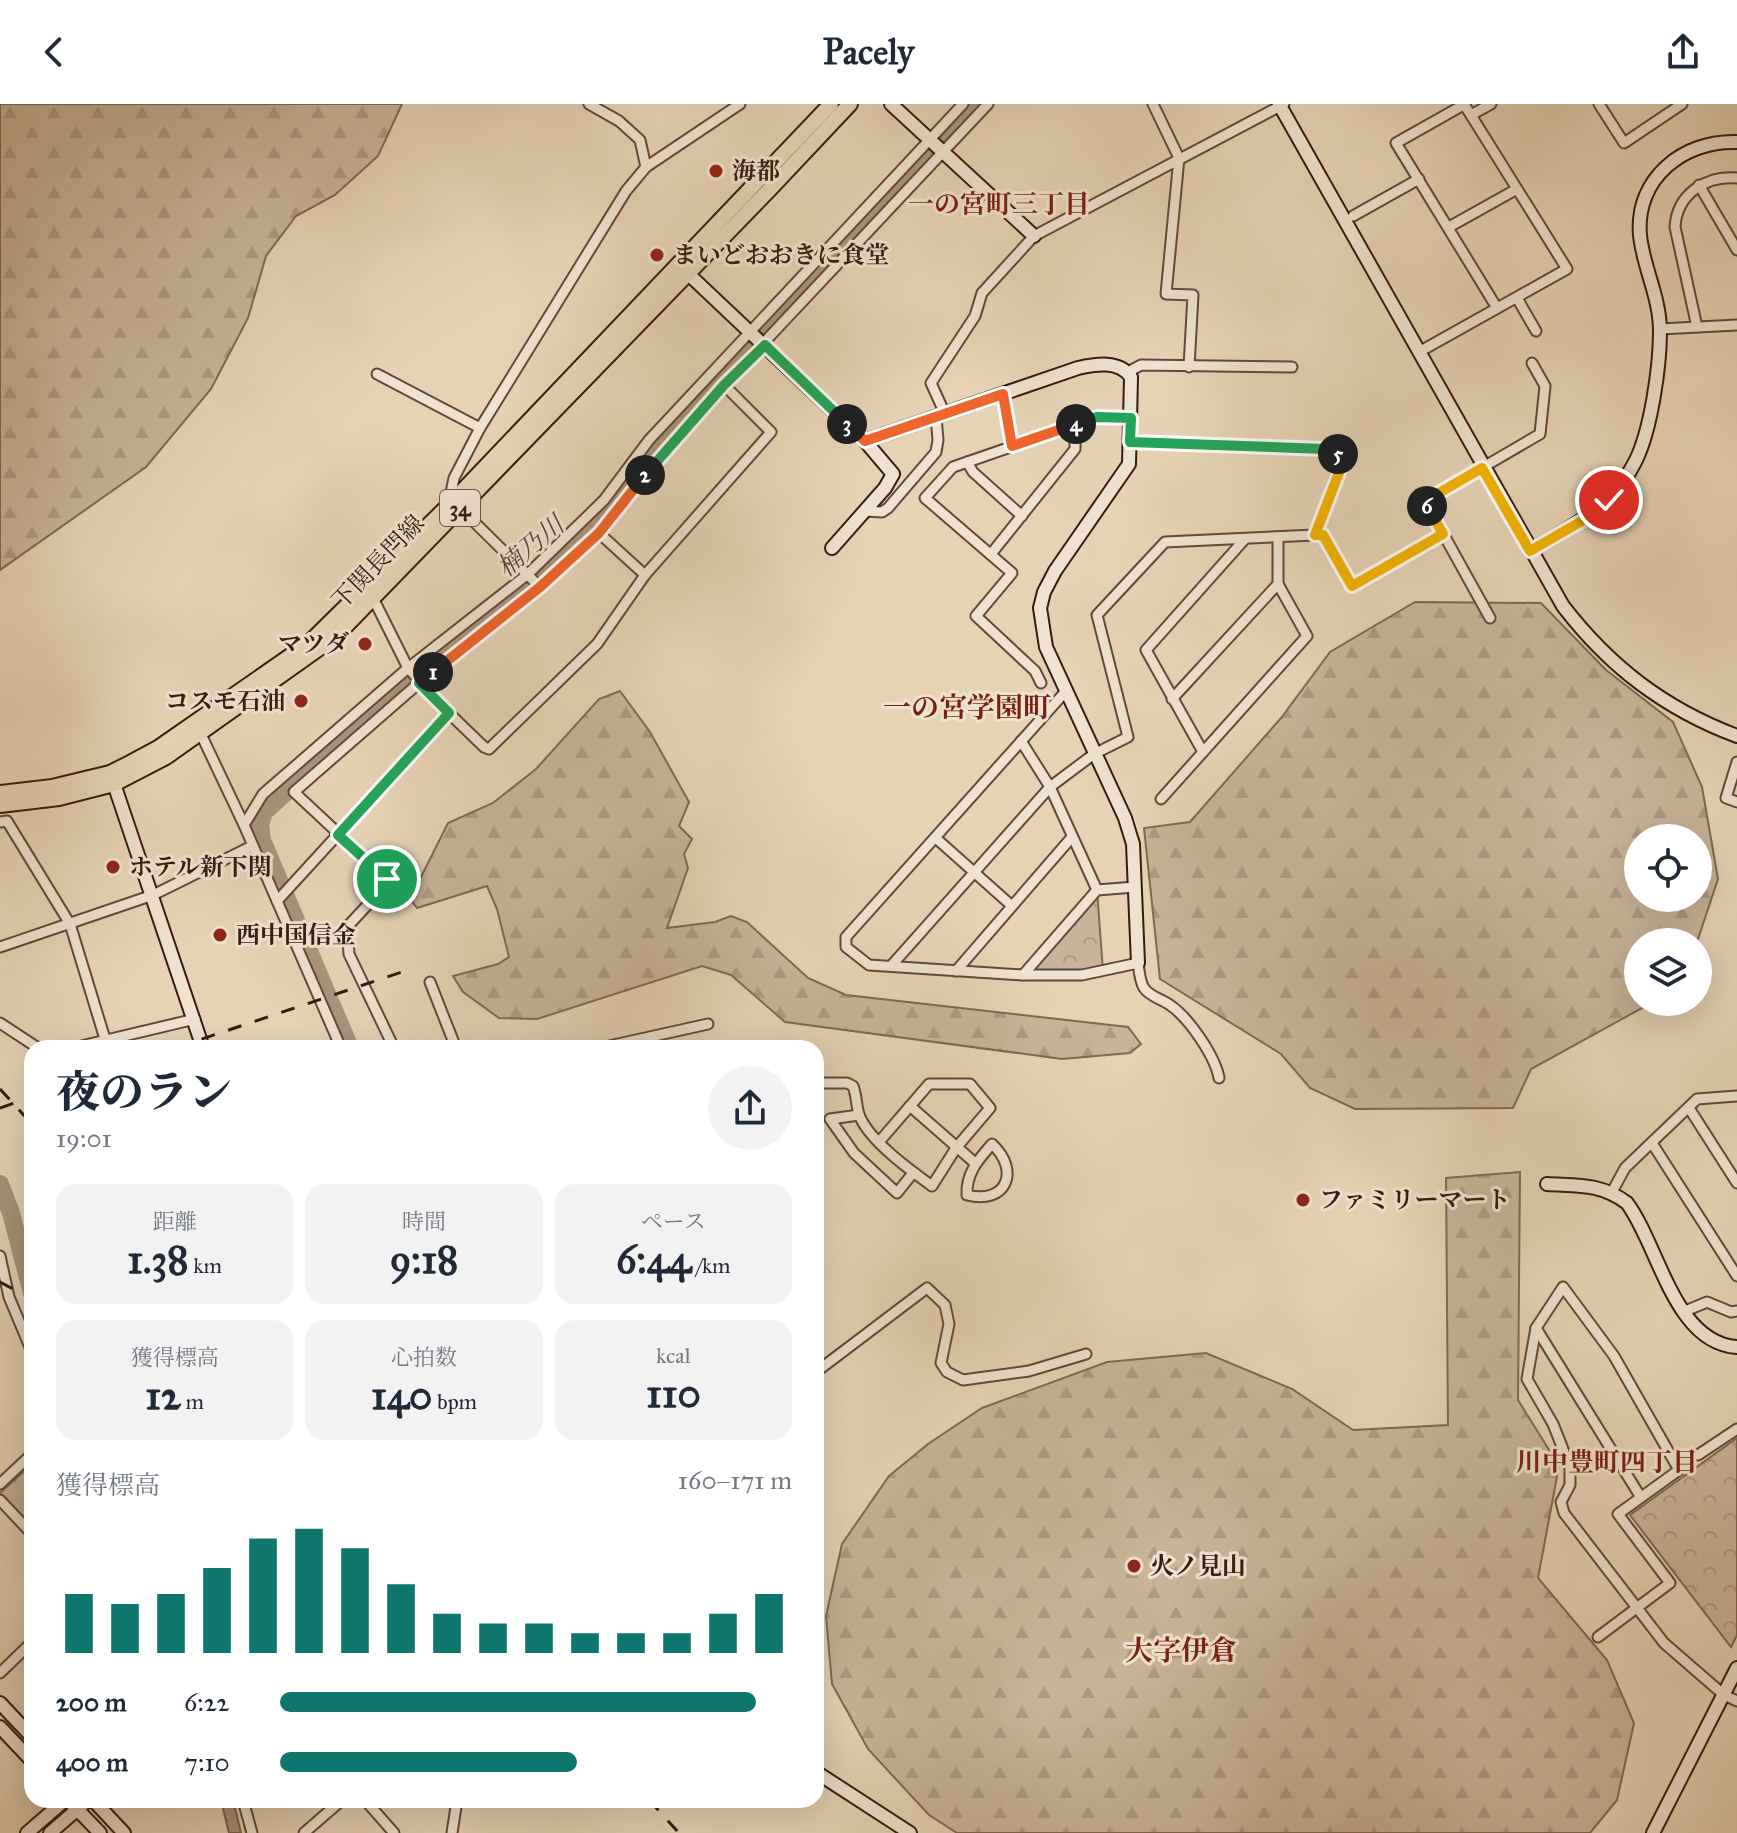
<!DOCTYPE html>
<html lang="ja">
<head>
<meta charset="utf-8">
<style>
	body { margin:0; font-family:"IM FELL Great Primer","Noto Serif JP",serif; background:#f2f2f3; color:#1f2937; height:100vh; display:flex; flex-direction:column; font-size:30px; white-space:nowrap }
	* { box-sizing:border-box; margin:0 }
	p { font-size:26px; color:#747a83 }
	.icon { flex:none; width:44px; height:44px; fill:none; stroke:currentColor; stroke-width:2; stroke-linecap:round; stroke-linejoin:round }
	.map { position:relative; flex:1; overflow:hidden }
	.drawer { position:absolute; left:24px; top:936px; width:800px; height:768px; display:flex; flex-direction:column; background:#fff; border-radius:24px; box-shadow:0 8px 32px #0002 }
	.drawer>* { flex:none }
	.fabs { position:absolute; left:1624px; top:720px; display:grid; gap:16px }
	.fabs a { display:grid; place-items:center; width:88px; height:88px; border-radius:50%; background:#fff; box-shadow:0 8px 32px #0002; font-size:40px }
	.pin { position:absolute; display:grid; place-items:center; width:68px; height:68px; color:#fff; margin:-34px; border:4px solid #fff; border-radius:50%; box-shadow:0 2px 8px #0007 }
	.km { position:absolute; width:40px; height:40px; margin:-20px; border-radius:50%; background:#222; color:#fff; font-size:22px; line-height:40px; text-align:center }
	.round { display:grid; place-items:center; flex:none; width:84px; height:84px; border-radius:42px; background:#f2f2f3 }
	.head { display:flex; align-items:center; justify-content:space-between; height:136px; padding:0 32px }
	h1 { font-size:44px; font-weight:800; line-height:60px }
	.stats { display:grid; grid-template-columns:repeat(3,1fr); gap:12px; height:136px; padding:8px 32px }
	.stats div { display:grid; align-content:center; border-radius:20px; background:#f2f2f3; text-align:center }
	.stats b { font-size:40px; font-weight:800 }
	.stats small { font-size:22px; font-weight:400 }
	.stats p { font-size:22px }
	.chart { height:224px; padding:16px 32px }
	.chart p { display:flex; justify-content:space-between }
	.chart svg { width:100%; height:144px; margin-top:8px; stroke:#0f766e; stroke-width:6 }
	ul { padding:0 32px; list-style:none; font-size:26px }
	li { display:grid; grid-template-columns:128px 96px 1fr; align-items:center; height:60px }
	li i { height:20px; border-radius:10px; background:#0f766e }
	header { display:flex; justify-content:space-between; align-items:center; height:104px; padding:0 32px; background:#fff; font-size:36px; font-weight:800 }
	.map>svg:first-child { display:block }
</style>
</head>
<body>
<header><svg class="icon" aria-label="back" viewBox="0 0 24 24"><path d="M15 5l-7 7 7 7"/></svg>Pacely<svg class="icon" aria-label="share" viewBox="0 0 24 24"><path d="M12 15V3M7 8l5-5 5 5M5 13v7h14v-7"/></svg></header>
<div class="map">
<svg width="1737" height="1729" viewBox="0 0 1737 1729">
	<defs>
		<pattern id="forest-firs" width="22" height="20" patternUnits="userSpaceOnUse" patternTransform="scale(2)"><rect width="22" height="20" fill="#c8b49a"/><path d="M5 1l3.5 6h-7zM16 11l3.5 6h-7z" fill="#ac9a84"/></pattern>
		<pattern id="park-crowns" width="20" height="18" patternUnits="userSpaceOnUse" patternTransform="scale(2)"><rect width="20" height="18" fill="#c8b49a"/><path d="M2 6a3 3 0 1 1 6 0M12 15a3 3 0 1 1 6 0" fill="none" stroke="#ac9a84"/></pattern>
		<pattern id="water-ripples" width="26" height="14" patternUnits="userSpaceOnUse" patternTransform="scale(2)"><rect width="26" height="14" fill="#aa947d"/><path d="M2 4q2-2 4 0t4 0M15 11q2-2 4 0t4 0" fill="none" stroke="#8b7865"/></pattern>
	</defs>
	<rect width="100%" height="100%" fill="#e6d3b6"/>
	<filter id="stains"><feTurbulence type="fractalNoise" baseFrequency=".0025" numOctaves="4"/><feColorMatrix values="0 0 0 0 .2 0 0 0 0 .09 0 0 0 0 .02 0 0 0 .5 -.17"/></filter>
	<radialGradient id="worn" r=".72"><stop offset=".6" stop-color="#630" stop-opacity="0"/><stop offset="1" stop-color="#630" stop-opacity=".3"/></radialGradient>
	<!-- forest -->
	<g fill="url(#forest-firs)" stroke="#806854" stroke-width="2" fill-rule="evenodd">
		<polygon points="0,0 402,0 378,52 335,91 296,112 266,152 248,214 211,285 146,363 0,466"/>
		<path d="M1415,498L1541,499L1606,566L1673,618L1702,683L1718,775L1697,838H1638V898H1653L1531,965L1513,1004L1355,1005L1310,984L1281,950L1160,875L1144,724L1190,718L1281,614L1330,548ZM1638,734H1698V794H1638Z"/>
		<polygon points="620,587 650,628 689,698 679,722 692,735 684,750 688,764 667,824 715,818 731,812 747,818 808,874 846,891 1128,923 1141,940 1130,949 1062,955 785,918 731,871 702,862 537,915 499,914 463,888 453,872 498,860 509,853 497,805 487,782 417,804 410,795 448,719 493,699 536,665 599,595"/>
		<polygon points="1520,1068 1518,1296 1559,1362 1538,1474 1607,1556 1634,1619 1617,1696 1590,1729 957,1729 929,1711 868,1645 832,1580 826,1512 842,1440 889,1372 928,1340 982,1304 1107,1258 1206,1249 1292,1285 1353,1326 1448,1321 1446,1074"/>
	</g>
	<!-- park -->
	<g fill="url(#park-crowns)" stroke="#806854" stroke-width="2">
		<polygon points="1097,786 1103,867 1023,871"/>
		<polygon points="1737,1334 1737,1531 1731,1543 1630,1411"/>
		<polygon points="32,1360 32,1429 0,1394 0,1389"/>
	</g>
	<!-- water -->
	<polygon fill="url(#water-ripples)" stroke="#7c6451" stroke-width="2" points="221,1696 233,1696 241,1729 229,1729"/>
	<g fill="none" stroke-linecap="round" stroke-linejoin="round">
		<!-- river -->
		<g stroke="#aa947d" stroke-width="18">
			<polyline points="350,944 262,736 260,721 264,708 409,577 583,433 622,389 642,360 975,0"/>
			<polyline points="0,1080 11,1109 32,1189"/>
		</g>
		<defs>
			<g id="street">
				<polyline points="589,0 619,17 640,36 646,63"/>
				<polyline points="1153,0 1179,54 1166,190 1193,191 1189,263"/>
				<polyline points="1465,0 1396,39 1497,204"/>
				<polyline points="1599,0 1624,39 1682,0"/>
				<polyline points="1471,11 1491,0"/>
				<polyline points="1699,81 1737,146"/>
				<polyline points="1353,112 1419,75"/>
				<polyline points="1449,123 1517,85"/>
				<polyline points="1517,194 1536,227"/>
				<path d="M1697,223L1675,123C1677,90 1706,71 1737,74"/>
				<polyline points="1660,225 1737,221"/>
				<polyline points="1419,248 1567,165 1464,0"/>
				<polyline points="1128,268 1141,261 1292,263"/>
				<polyline points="377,270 480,324"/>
				<polyline points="1003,290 1012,342"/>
				<polyline points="945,310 931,279 975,212 982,189 1034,132 1284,0"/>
				<polyline points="967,358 973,368 1022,412"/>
				<polyline points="449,399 454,374 480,324 626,87 646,63 740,0"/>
				<polyline points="458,402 540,483"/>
				<polyline points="865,407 882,408 888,404 936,348 938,336 936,313"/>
				<polyline points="599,429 645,471"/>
				<polyline points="1315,431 1323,431 1352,482 1443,430"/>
				<polyline points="991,450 1075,345 1075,320"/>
				<polyline points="1490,514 1425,397 1540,330 1545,282 1532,259"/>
				<polyline points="1041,579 1035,567 976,512 1012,469 925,394 953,363 1097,313 1131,314"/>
				<path d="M1066,587L846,833V843L869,861L1023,871H1082L1138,859C1139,867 1140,878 1144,884C1150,893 1162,895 1170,901C1189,914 1215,952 1219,974"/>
				<polyline points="1172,595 1278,480 1278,434"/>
				<polyline points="449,609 484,643 489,645 597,540 645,471 771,328 724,281"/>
				<polyline points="198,624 244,721 341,944"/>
				<polyline points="1021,637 1050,683 1097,786"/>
				<polyline points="1203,648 1146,546 1244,436"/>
				<polyline points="1737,658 1726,694 1737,698"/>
				<polyline points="1161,695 1307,532 1278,480"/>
				<polyline points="0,718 7,717 70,820 105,935"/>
				<polyline points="244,721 263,690 408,564 528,470 604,396 649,336 963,0"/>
				<polyline points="938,736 1012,802"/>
				<polyline points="277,797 449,609 408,564 372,492"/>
				<polyline points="0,843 153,791 252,742"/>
				<polyline points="891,862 1050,683 1094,650 1128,633 1097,511 1165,438 1315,431 1341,358 1340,351 1325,345 1130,338"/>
				<polyline points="956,867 1072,733"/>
				<polyline points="1023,871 1097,786 1135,783"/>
				<polyline points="430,878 456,944"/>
				<polyline points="0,919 38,944"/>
				<polyline points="73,944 195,915"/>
				<polyline points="394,944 349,850 347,823 387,780 387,775 294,688 419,579 540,483 599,429 658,355 724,281 988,0"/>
				<polyline points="600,944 708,920"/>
				<polyline points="748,944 750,944"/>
				<path d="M816,979H847L853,982C857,992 856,1004 860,1013C871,1038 910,1066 932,1082L956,1044L990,1004L970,980H929L879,1038"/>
				<polyline points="910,1002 975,1059"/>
				<polyline points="1689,1004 1737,1079"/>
				<polyline points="859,1011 830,1015 854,1049 897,1089 913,1069"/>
				<polyline points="1652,1039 1737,1172"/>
				<path d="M992,1040C1021,1067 1006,1101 967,1091C966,1069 978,1056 992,1040Z"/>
				<polyline points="1612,1088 1625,1064 1697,995 1737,992"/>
				<polyline points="0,1152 9,1193 32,1248"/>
				<polyline points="1683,1208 1707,1198 1731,1208 1737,1207"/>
				<polyline points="1536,1224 1527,1275 1553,1320 1570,1363 1570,1381 1561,1398 1564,1409 1664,1539 1724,1591 1737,1597"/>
				<polyline points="816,1268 927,1184 945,1201 949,1220 941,1259 947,1268 963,1276 1029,1267 1086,1250"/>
				<polyline points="1698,1351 1737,1325"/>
				<polyline points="0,1380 32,1350"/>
				<polyline points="0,1396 32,1430"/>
				<polyline points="1598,1533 1670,1479 1618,1410 1679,1366 1614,1252 1563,1183 1536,1224 1640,1392"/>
				<polyline points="0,1569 32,1538"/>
				<polyline points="243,1696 252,1729"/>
				<polyline points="365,1696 394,1729"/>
				<polyline points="304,1729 342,1696"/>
				<polyline points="452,1729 457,1696"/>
			</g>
			<g id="secondary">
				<polyline points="891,0 1034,132"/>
				<path d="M1279,0L1563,502C1610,563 1665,605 1737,632"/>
				<path d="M681,163L865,337L1078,264C1096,260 1119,256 1131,273L1129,360L1055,467L1044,488L1040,504L1046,543L1125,714L1133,740L1138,859"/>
				<polyline points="832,444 885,384 893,370 865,337"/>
				<path d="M1530,447C1571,423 1613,403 1635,358C1651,327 1660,262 1660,227C1660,193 1643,163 1640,131C1635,74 1684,36 1737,38"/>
				<polyline points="112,674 203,944"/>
				<path d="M1547,1080C1578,1082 1600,1079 1627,1099C1659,1142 1674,1239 1737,1243"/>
				<polyline points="0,1599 32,1633"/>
				<polyline points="0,1623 32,1657"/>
				<polyline points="816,1668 910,1729"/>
				<polyline points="93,1696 124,1729"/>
				<polyline points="72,1700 100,1729"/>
				<polyline points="27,1729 65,1696"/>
				<polyline points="50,1729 88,1696"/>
				<polyline points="1653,1729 1737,1564"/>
			</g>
			<g id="primary">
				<polyline points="0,689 52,683 85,675 110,669 130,659 158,644 309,539 449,401 831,0"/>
				<polyline points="0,701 59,694 114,680 166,653 335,533 768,87 850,0"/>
			</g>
		</defs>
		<!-- street casing -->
		<use href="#street" stroke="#634939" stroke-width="13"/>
		<!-- secondary casing -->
		<use href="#secondary" stroke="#371b0f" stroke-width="16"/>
		<!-- primary casing -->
		<use href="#primary" stroke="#371b0f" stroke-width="18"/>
		<!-- street -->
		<use href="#street" stroke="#efe2d0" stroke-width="9"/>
		<!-- secondary -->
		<use href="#secondary" stroke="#efe2d0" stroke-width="12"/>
		<!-- primary -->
		<use href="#primary" stroke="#e6d3b6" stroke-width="14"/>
		<!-- rail -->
		<g stroke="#371b0f" stroke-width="3" stroke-dasharray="14 14" stroke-linecap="butt">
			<polyline points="175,944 411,865"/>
			<polyline points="0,985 32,1020"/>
			<polyline points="0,1004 32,993"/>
			<polyline points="0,1178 32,1195"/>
			<polyline points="649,1696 679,1729"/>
		</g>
	</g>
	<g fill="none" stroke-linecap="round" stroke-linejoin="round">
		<defs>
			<polyline id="split-1" points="387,775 338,731 449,609 419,579 433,568"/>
			<polyline id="split-2" points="433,568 540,483 599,429 645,371"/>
			<polyline id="split-3" points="645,371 724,281 765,241 847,320"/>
			<polyline id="split-4" points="847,320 865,337 1003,290 1012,342 1076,320"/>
			<polyline id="split-5" points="1076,320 1097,313 1131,314 1130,338 1325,345 1338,350"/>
			<polyline id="split-6" points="1338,350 1340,366 1315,431 1323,431 1352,482 1443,430 1427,402"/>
			<polyline id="split-7" points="1427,402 1425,397 1482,364 1530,447 1587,414 1609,396"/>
		</defs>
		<!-- split-1 casing -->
		<use href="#split-1" stroke="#fff" stroke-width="16"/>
		<!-- split-2 casing -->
		<use href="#split-2" stroke="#fff" stroke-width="16"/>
		<!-- split-3 casing -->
		<use href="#split-3" stroke="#fff" stroke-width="16"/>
		<!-- split-4 casing -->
		<use href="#split-4" stroke="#fff" stroke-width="16"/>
		<!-- split-5 casing -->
		<use href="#split-5" stroke="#fff" stroke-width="16"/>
		<!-- split-6 casing -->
		<use href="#split-6" stroke="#fff" stroke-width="16"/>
		<!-- split-7 casing -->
		<use href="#split-7" stroke="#fff" stroke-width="16"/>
		<!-- split-1 -->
		<use href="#split-1" stroke="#22a559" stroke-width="10"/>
		<!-- split-2 -->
		<use href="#split-2" stroke="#f0652b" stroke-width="10"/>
		<!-- split-3 -->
		<use href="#split-3" stroke="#22a559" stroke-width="10"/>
		<!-- split-4 -->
		<use href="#split-4" stroke="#f0652b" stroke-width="10"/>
		<!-- split-5 -->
		<use href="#split-5" stroke="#22a559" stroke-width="10"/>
		<!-- split-6 -->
		<use href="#split-6" stroke="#f5b400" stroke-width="10"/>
		<!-- split-7 -->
		<use href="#split-7" stroke="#f5b400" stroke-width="10"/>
	</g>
	<!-- markers -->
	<g fill="#8f2418" stroke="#efe2d0" stroke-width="3">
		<circle cx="716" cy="67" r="8"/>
		<circle cx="657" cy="151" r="8"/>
		<circle cx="365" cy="540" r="8"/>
		<circle cx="301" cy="597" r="8"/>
		<circle cx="113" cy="763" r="8"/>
		<circle cx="220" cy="831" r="8"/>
		<circle cx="1303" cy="1096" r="8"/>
		<circle cx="1134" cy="1462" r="8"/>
	</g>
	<g text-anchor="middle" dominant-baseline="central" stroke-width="6" stroke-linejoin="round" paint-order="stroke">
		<!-- shield labels -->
		<rect fill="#efe2d0" stroke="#6e5749" stroke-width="2" x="440" y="386" width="40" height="36" rx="6"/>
		<g font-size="22" font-weight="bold" fill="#371b0f">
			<text x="460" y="404">34</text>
		</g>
		<!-- poi labels -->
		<g font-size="24" font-weight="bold" fill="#371b0f" stroke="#efe2d0" text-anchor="start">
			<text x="732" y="67">海都</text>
			<text x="673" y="151">まいどおおきに食堂</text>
			<text x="349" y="540" text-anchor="end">マツダ</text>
			<text x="285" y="597" text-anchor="end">コスモ石油</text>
			<text x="129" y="763">ホテル新下関</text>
			<text x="236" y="831">西中国信金</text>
			<text x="1319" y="1096">ファミリーマート</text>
			<text x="1150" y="1462">火ノ見山</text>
		</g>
		<!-- street labels -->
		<g font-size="24" fill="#371b0f" stroke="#efe2d0">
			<text transform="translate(378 458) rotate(-46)">下関長門線</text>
		</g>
		<!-- neighbourhood labels -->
		<g font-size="26" font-weight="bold" fill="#7a1f14" stroke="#efe2d0">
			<text x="999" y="100">一の宮町三丁目</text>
			<text x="1607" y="1358">川中豊町四丁目</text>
		</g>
		<!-- water labels -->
		<g font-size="26" font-style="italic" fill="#5f4536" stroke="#efe2d0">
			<text transform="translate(530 442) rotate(-40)">楠乃川</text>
		</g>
		<!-- quarter labels -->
		<g font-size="28" font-weight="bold" fill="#7a1f14" stroke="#efe2d0">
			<text x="967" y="603">一の宮学園町</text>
			<text x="1181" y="1546">大字伊倉</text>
		</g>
	</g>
	<rect width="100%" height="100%" filter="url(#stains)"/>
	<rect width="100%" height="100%" fill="url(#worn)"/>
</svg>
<div class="fabs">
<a><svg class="icon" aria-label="locate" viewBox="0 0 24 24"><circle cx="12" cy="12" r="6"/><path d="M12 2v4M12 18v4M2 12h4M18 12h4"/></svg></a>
<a><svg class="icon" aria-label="layers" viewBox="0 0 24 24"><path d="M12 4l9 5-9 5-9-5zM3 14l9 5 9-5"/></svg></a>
</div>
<div class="pin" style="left:387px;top:775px;background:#1e9e55"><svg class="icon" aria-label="arrive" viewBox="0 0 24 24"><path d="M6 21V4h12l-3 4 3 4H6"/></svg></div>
<div class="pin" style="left:1609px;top:396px;background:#d93025"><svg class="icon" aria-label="check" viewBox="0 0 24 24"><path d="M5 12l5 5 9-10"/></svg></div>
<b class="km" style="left:433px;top:568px">1</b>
<b class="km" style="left:645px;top:371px">2</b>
<b class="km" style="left:847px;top:320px">3</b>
<b class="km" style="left:1076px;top:320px">4</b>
<b class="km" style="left:1338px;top:350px">5</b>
<b class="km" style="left:1427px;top:402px">6</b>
<section class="drawer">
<div class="head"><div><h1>夜のラン</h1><p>19:01</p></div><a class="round"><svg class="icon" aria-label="share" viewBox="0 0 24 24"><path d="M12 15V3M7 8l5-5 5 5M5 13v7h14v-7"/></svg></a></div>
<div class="stats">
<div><p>距離</p><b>1.38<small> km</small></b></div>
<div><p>時間</p><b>9:18</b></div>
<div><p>ペース</p><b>6:44<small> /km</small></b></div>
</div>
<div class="stats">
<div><p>獲得標高</p><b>12<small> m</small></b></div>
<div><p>心拍数</p><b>140<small> bpm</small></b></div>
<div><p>kcal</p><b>110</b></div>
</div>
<div class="chart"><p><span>獲得標高</span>160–171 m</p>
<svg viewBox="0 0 160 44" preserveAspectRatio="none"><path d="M5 44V26M15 44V29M25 44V26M35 44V18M45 44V9M55 44V6M65 44V12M75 44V23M85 44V32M95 44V35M105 44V35M115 44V38M125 44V38M135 44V38M145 44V32M155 44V26"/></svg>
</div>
<ul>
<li><b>200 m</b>6:22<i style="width:93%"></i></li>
<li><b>400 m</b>7:10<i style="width:58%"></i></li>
</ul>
</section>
</div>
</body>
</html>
